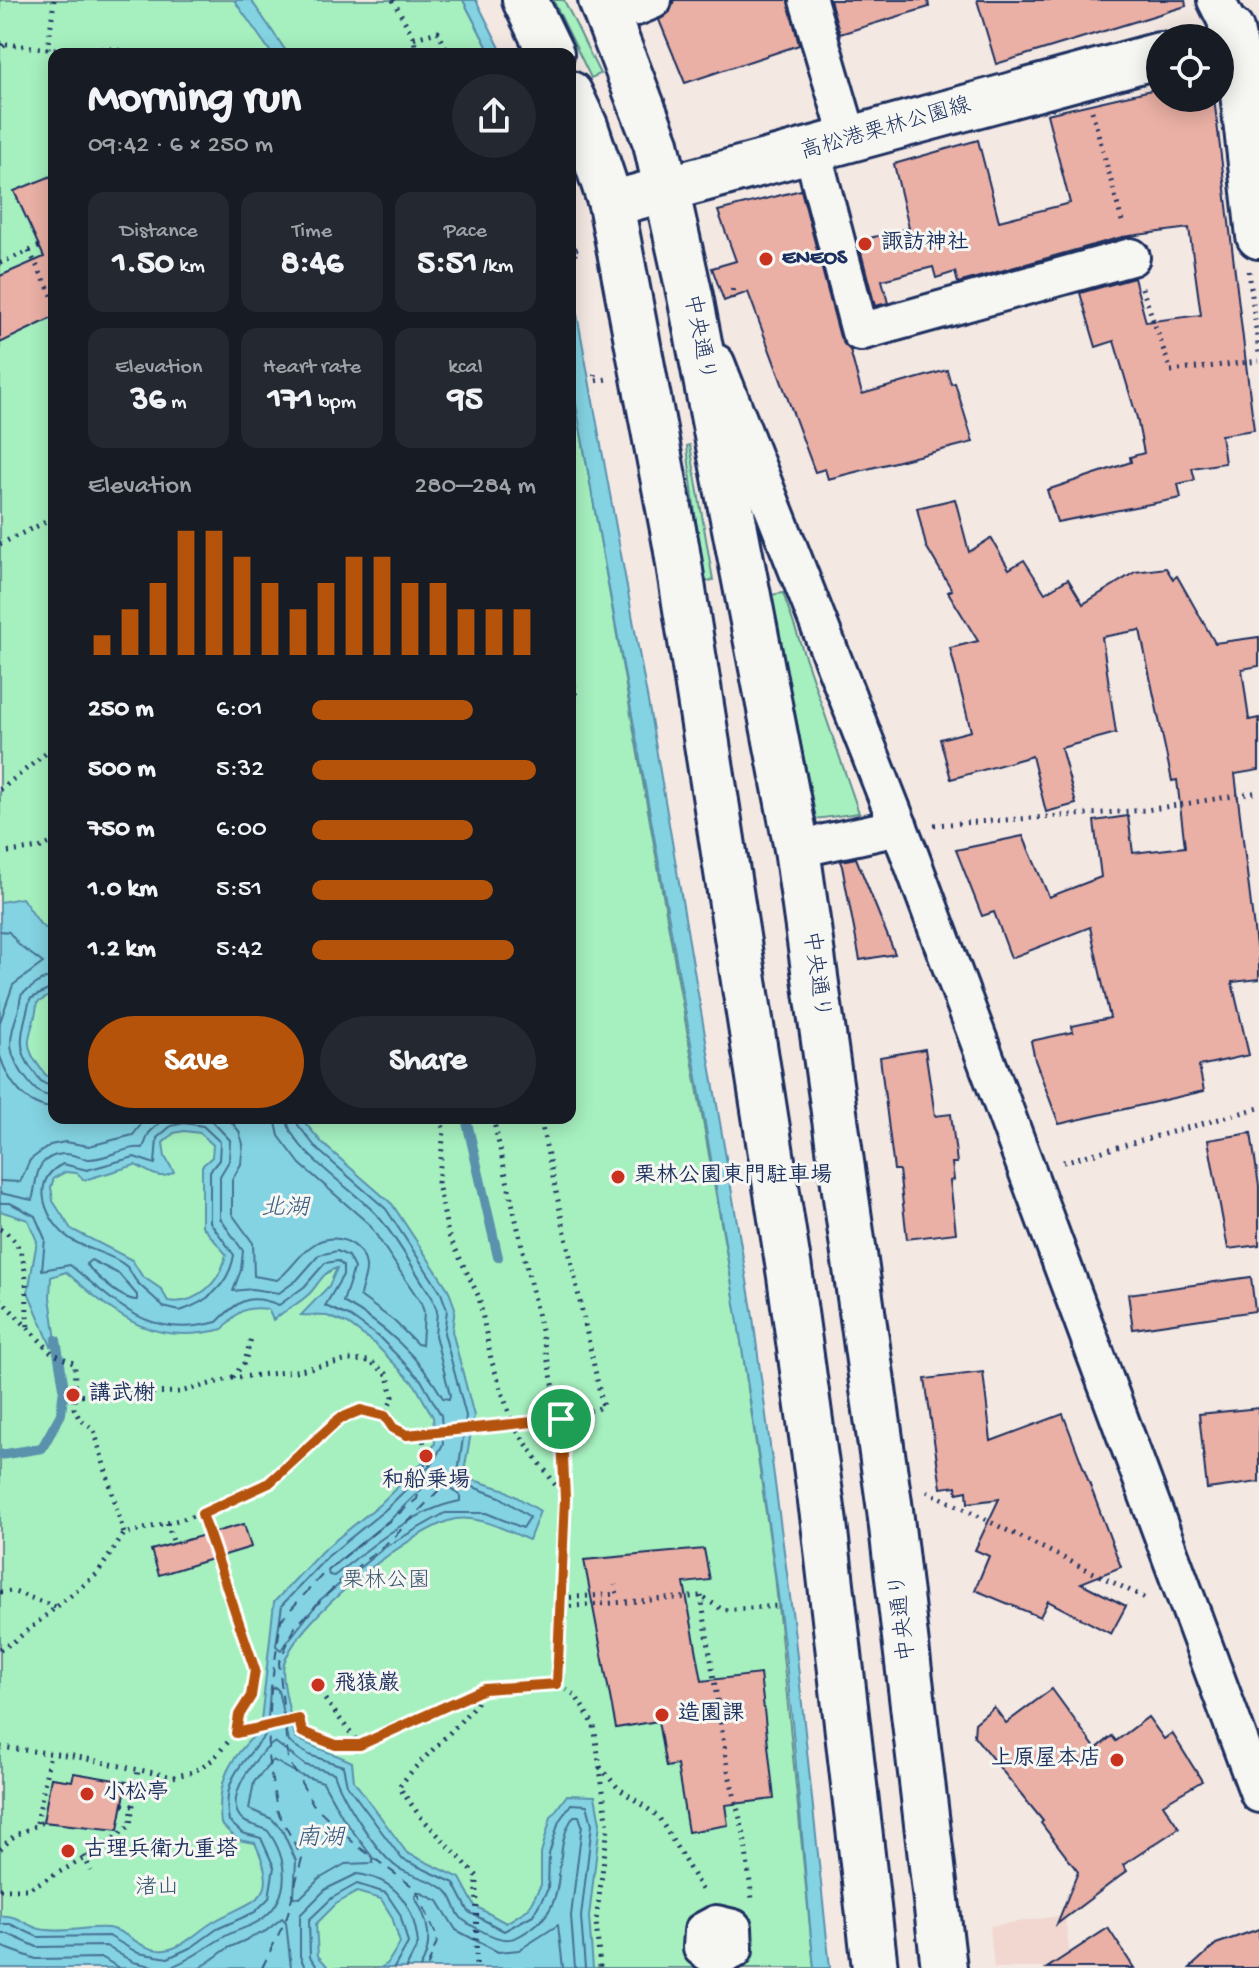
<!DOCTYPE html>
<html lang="en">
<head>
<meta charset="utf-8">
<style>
	body { margin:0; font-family:"Gochi Hand","Klee One",sans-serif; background:#242831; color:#f1f3f6; height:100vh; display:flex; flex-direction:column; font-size:30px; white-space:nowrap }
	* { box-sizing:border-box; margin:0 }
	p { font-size:26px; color:#9ea1a6 }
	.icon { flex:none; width:44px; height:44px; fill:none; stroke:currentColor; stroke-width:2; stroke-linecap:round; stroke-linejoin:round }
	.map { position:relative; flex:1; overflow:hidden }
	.panel { position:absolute; left:48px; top:48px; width:528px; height:1076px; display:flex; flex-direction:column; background:#171b24; border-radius:16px; box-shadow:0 4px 20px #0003 }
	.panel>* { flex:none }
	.fabs { position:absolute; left:1146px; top:24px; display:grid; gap:16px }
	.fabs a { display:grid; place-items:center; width:88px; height:88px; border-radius:50%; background:#171b24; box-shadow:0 4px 20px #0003; font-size:40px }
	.pin { position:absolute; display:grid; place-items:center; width:68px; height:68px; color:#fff; margin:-34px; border:4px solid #fff; border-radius:50%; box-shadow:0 2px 8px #0007 }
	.round { display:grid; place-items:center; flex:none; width:84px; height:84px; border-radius:42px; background:#242831 }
	.headline { display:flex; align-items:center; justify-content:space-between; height:136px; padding:0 40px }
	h1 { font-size:44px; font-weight:700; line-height:60px }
	.stats { display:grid; grid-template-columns:repeat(3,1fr); gap:12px; height:136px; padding:8px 40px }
	.stats div { display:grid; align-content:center; border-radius:16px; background:#242831; text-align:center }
	.stats b { font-size:34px; font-weight:700 }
	.stats small { font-size:22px; font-weight:400 }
	.stats p { font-size:22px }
	.chart { height:224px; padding:16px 40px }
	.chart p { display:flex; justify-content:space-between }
	.chart svg { width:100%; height:144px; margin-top:8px; stroke:#b45309; stroke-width:6 }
	.primary-button { display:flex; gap:16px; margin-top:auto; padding:16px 40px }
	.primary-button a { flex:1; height:92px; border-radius:48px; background:#b45309; color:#fff; font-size:32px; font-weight:700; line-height:92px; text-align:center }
	.primary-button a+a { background:#242831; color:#f1f3f6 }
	ul { padding:0 40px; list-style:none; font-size:26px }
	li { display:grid; grid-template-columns:128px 96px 1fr; align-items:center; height:60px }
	li i { height:20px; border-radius:10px; background:#b45309 }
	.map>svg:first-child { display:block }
</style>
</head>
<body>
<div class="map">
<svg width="1259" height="1968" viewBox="0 0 1259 1968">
	<rect width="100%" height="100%" fill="#f4e8e3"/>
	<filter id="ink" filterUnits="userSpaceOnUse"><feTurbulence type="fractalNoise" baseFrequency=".0125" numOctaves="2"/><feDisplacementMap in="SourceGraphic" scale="16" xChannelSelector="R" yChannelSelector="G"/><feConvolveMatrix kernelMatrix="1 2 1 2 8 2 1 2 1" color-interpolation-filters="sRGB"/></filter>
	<g filter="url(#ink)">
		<!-- built -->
		<polygon fill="#f1d7d0" points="1065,1915 1070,1958 1076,1968 994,1968 990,1926"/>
		<!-- green -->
		<g fill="#a6f0bf" stroke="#60908e" stroke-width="2">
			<polygon points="0,0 463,0 491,54 54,54 54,1118 570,1118 570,370 737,1313 775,1575 814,1968 0,1968"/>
			<polygon points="553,0 564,0 600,74 591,78"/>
			<polygon points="690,445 713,580 703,582 687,446"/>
			<polygon points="783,593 859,813 816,819 771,595"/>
		</g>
		<!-- water -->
		<g fill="#84d3e2" stroke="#5a91ad" stroke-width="2" fill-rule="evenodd">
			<polygon points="234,0 251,0 288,54 272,54"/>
			<polygon points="463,0 476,0 503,54 491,54"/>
			<path d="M570,276L649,707L752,1310L793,1619L830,1968H814C801,1836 793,1703 775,1572C720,1169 640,770 570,370Z"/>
			<path d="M22,898L40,924L54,934V993L37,1003C36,1029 18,1040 39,1066C44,1073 46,1077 54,1079V1118H301L323,1144L392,1204L448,1289L455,1308L452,1331L474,1416L463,1477L503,1489L540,1511L529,1540C505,1530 475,1512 448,1521C404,1536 297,1619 284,1664C280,1680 292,1719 295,1737C313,1749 333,1752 352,1762L354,1781L407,1853L460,1878L475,1906L506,1923L528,1909L541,1885V1853L551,1817L567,1795L595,1796L600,1823L589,1917L593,1968H380L387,1964L400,1943L392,1917L381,1899L357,1892L336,1904L316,1924L318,1956L329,1968H0V1916C16,1914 25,1925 40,1929C63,1934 86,1926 108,1928C128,1930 142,1953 165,1950C183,1948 198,1931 213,1922C254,1898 283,1902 255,1843L238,1840L221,1824C216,1781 229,1759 260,1730L274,1602L322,1551L380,1504L428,1457L435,1443L433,1417L415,1385L375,1344L348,1324L327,1316L301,1315L329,1286L337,1268C322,1272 319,1284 310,1293C299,1304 284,1311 273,1320L268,1309C245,1306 237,1311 223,1329C151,1347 118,1317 66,1272L51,1277L50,1297L56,1340L51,1346L28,1292L37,1241L28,1220L0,1211V902ZM184,1131L200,1133L213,1145L212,1157L202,1166V1226L226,1254C222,1281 196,1306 168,1301L161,1289L142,1276L132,1260L71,1229L53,1201L51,1187L54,1178L65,1172L77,1173L84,1180L135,1165C150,1171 158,1182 174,1172L165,1157L163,1143L174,1133Z"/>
		</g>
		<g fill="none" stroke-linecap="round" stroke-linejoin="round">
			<!-- shore -->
			<g stroke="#457193" stroke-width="2">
				<polyline points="0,931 9,932 19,945 43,963 13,985 0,1022"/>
				<path d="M54,977L42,980L22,994C19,1000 20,1007 18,1012C7,1042 8,1056 28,1081C36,1091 41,1096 54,1096"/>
				<path d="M54,987L30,999C24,1027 13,1047 34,1072C40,1081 43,1085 54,1086"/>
				<path d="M0,1056C8,1081 25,1107 54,1108"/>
				<path d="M209,1118L230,1140L229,1161L220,1176V1218L243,1251L241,1270L233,1291L252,1289L279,1293L297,1280L319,1255L337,1251L348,1256L354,1268L343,1302C384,1324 420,1358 443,1398L449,1399L450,1395L435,1335L437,1311L432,1297C414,1271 398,1239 377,1215C356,1191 288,1149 287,1118"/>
				<path d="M228,1118L239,1131L243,1144L241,1164L232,1180V1214L253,1243L254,1276L277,1280C291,1270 298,1255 313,1245C333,1231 363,1241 366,1266C367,1277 361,1286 360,1296L394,1321L417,1344L422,1345L424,1312L421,1303L369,1224L300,1164L279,1136L275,1118"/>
				<path d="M184,1123L203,1126L220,1142L219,1160L210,1171V1222L234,1255C229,1285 208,1302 180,1311L163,1307C155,1297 145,1291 137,1282C132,1277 131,1270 126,1266C110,1252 82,1250 65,1235C43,1215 31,1179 63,1164L87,1170L134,1157L155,1164L157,1138L171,1126Z"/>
				<polyline points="0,1181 20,1182 30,1160 50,1145 65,1142 89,1146 133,1135 146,1118"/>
				<path d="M0,1193L32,1200C38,1182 32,1157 63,1154C72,1153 80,1158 88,1159C106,1160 124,1146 143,1148L149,1133L165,1118"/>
				<path d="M0,1203H10L35,1216L45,1239L42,1270L70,1265C119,1305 149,1340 217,1322C239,1300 249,1293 279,1305L304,1287L325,1263L338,1261L343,1266V1275L325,1306L351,1317L380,1338L421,1380L441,1415L443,1444L433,1463L385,1510L327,1557L282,1605L276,1646L281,1650L320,1600L385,1547L445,1513H486L523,1528L530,1517L500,1497L457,1481L466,1416L444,1333L447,1310L441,1293L386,1209L317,1149L298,1125L297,1118"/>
				<path d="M91,1260L119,1274L137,1295V1300C121,1300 97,1277 86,1264Z"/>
				<path d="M439,1472L445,1473L448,1486L460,1496V1501C413,1510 371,1546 334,1576L329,1575L328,1571L334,1565L392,1518Z"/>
				<polygon points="273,1760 300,1775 323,1782 343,1818 373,1858 373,1863 345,1864 319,1879 300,1898 294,1897 296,1861 282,1830 272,1819 249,1809 254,1782"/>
				<path d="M0,1924H10L38,1937L109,1936L138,1953L168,1958L192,1947L217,1929L255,1912L269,1898L274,1867L261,1838L242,1833L229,1821C221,1778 243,1763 267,1733L270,1690L275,1687L278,1690L289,1742L309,1755L343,1766L347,1785L402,1859L454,1883L469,1912L504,1931L533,1915L548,1889L549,1854L559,1821L571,1804L587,1805L592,1824L581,1917L585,1968"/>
				<polyline points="0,1934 8,1934 37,1947 106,1946 133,1962 161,1968"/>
				<polyline points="0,1946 36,1959 103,1958 119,1968"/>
				<path d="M168,1968C189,1961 203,1949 222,1938C234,1930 250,1928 262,1919C292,1897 288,1859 268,1831C260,1825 246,1826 240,1817C224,1795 257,1754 275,1742L305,1765L334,1773C341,1796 377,1854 398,1868C412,1877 437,1880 448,1893C453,1899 455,1908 459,1915C463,1922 471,1925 478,1929C505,1944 514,1943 538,1923C571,1897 550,1848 574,1816H579L582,1825L571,1916L575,1968"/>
				<polyline points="200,1968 228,1948 266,1931 282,1918 286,1922 291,1968"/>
				<path d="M305,1968L300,1956V1915L326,1889L357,1874C396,1879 414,1905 418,1944L406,1968"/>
				<polyline points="318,1968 310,1957 309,1920 332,1898 357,1884 386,1893 400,1914 408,1943 394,1968"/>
				<path d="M420,1968C434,1944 429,1921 415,1897L419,1892L438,1901L456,1930L498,1952L519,1950L558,1925L563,1968"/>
			</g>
			<!-- stream -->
			<g stroke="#5a91ad" stroke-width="10">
				<polyline points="466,1118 498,1257"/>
				<polyline points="0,1455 42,1448 61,1414 64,1388 56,1340"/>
			</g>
			<!-- ferry -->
			<g stroke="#35587f" stroke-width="2" stroke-dasharray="10 8" stroke-linecap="butt">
				<polyline points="426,1456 438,1491 393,1538 342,1579 295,1627 279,1662 288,1759 313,1804 356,1845 416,1889 438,1939 427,1968"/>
				<polyline points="262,1968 287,1917 302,1858 277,1810 268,1757 271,1688 281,1620 324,1573 417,1499 426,1458"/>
			</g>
		</g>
		<!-- building -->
		<g fill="#eab0a5" stroke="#1b2f5e" stroke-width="2">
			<polygon points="674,0 788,0 799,45 685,83 659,20 670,12"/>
			<polygon points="830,0 928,0 929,7 840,34"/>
			<polygon points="977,0 1185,0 1186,6 996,64"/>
			<polygon points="1160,88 1160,98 1214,98 1254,430 1221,435 1225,463 1192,468 1195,480 1178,484 1181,498 1057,522 1047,490 1131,462 1130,457 1144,453 1137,418 1114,341 1096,347 1080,293 1134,278 1146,322 1201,315 1189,228 1122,237 958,283 955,272 936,278 933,267 882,280 888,303 875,306 858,241 909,228 894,164 978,140 999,221 1070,203 1047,114"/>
			<polygon points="54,175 54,317 0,343 0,276 44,257 14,191"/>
			<polygon points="801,190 840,337 850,350 862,394 947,370 951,384 955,383 973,442 828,479 825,469 815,472 748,292 724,301 712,268 736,261 718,211"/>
			<polygon points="955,499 969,552 991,538 1009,569 1024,560 1045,593 1068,579 1083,604 1135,572 1166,568 1173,579 1177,576 1215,643 1259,637 1259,666 1242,669 1249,720 1259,718 1259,770 1235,774 1256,946 1259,945 1259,979 1232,982 1249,1055 1199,1066 1204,1091 1059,1124 1035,1060 1031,1041 1073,1032 1072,1026 1110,1018 1090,927 1011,958 994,912 982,916 956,850 1023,836 1049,897 1101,877 1094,821 1128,816 1133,853 1185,847 1177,780 1172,781 1140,630 1102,637 1116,733 1061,748 1076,804 1046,812 1032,756 951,779 940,739 971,731 950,648 978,641 948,592 952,590 926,546 917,508"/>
			<polygon points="856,858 895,954 860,960 841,861"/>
			<polygon points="925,1049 935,1116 951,1114 957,1163 952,1163 954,1180 950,1181 956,1233 907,1239 899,1170 894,1170 880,1057"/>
			<polygon points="1251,1133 1259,1186 1259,1245 1228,1249 1208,1140"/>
			<polygon points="1251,1277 1255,1311 1133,1329 1128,1294"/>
			<polygon points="983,1372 991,1441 1063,1414 1121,1567 1081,1583 1126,1606 1111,1634 1048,1601 1040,1617 975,1590 989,1556 975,1550 999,1499 968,1503 967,1491 957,1493 956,1486 941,1488 925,1379"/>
			<polygon points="1259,1408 1259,1482 1207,1489 1199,1414"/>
			<polygon points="244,1524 251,1547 159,1575 151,1550"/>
			<polygon points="704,1549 710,1580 684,1583 702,1681 760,1674 774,1799 725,1805 728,1825 688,1832 677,1765 666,1767 658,1721 616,1728 584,1560"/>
			<polygon points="1052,1689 1096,1749 1112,1736 1116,1741 1148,1717 1164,1739 1172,1733 1202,1781 1163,1804 1179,1828 1123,1865 1127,1871 1057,1924 1078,1872 1041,1823 1043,1821 974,1736 975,1723 994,1707 1006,1723"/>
			<polygon points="74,1773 127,1782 118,1830 43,1822 51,1778 72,1781"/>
			<polygon points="1108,1928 1134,1968 1047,1968"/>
			<polygon points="1259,1929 1259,1968 1190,1968 1216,1944"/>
		</g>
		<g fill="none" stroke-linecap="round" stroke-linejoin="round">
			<defs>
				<g id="minor">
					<polyline points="808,0 843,119"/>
					<polyline points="1216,0 1231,30"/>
					<polyline points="636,7 653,0"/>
					<polyline points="812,150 860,332 1131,257"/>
					<polyline points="716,363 909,853 1259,1794"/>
					<polyline points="797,849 899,827"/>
					<polygon points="716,1924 733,1928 734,1950 717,1958 702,1948 703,1931"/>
				</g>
				<g id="major">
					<polyline points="1231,30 1241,75 1259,236"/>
					<polyline points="611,204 1160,55"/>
				</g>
				<g id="highway">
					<polyline points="525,0 551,54"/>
					<polyline points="601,0 656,143 690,296 797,849 890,1510 944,1968"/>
					<polyline points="570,94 585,126 611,204 676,545 790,1276 824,1523 875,1968"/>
				</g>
			</defs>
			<!-- minor casing -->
			<use href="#minor" stroke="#1b2f5e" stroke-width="42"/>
			<!-- major casing -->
			<use href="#major" stroke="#1b2f5e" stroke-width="50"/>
			<!-- highway casing -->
			<use href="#highway" stroke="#1b2f5e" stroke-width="50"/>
			<!-- path -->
			<g stroke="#1b2f5e" stroke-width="5" stroke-dasharray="2 6" stroke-linecap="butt">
				<polyline points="54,0 48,49 54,55"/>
				<polyline points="393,0 414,38 416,54"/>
				<polyline points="414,38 438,32 449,54"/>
				<polyline points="0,43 6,44 0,49"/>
				<polyline points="6,44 48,49 113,49 131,54"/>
				<polyline points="1092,111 1123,225"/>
				<polyline points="29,251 54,299"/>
				<polyline points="575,256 574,250 581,247"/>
				<polyline points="0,263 39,247"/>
				<polyline points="1249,271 1259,354"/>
				<polyline points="1142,288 1171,371 1259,361"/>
				<polyline points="732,299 733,284"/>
				<polyline points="595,374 595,381 607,379"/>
				<polyline points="0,544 54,518"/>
				<polyline points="570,661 576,698"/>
				<polyline points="0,790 54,747"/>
				<polyline points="934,825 1146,810 1259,792"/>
				<polyline points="0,853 39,848 54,842"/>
				<polyline points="440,1118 444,1131 438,1183 448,1234 479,1297 491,1359 513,1425 564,1497"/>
				<polyline points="493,1118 561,1419 565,1498 557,1684 575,1695 594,1725 608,1827 596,1921 600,1968"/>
				<polyline points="1063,1162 1259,1108"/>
				<path d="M0,1229C34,1246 24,1296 28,1327"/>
				<polyline points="0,1299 52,1353 75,1364 74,1408 79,1418 94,1430 124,1534"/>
				<polyline points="233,1377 245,1362 251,1338"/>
				<polyline points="73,1395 180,1392 232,1378 295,1371 349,1360 370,1361 388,1375 393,1397 385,1416"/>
				<polyline points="422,1433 426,1456"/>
				<polyline points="927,1491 1145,1598"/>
				<polyline points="202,1514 269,1483 339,1419 361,1410 385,1416 393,1428 407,1435 561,1419 603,1407 540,1118"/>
				<polyline points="167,1523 174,1544"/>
				<polyline points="0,1592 12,1591 56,1607"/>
				<polyline points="701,1596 728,1770 744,1835 752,1899"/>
				<polyline points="562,1598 617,1594 615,1585"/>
				<polyline points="562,1607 701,1596 723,1610 778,1606"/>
				<polyline points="0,1649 12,1643 97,1574 124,1534 202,1514 255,1670 251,1696 239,1715 236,1733 212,1760 193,1772 173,1777 73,1756 0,1747"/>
				<polyline points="318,1685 324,1698 359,1744"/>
				<polyline points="484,1689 557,1684"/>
				<path d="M237,1733L299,1719L302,1732L336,1745H360L484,1689C471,1719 421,1756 399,1787L419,1815L477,1876L476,1968"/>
				<polyline points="600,1767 618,1788 658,1816 704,1893"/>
				<polyline points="123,1805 133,1806"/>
				<polyline points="37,1823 50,1753"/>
				<polyline points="0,1849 14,1836 43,1822"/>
				<polyline points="84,1856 91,1871"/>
				<polyline points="0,1889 28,1889 100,1850 116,1837 130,1825 138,1770"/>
			</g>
			<!-- minor -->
			<use href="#minor" stroke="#f6f6f2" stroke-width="36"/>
			<!-- major -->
			<use href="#major" stroke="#f6f6f2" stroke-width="44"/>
			<!-- highway -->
			<use href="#highway" stroke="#f6f6f2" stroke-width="44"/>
		</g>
	</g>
	<g fill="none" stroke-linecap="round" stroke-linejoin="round" filter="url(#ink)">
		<defs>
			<polygon id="route" points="361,1410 385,1416 393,1428 407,1435 561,1419 565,1498 557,1684 484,1689 360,1745 336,1745 302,1732 299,1719 236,1733 239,1715 251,1696 255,1670 202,1514 269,1483 339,1419"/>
		</defs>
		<!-- route casing -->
		<use href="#route" stroke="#fff" stroke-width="16"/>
		<!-- route -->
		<use href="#route" stroke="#b45309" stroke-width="10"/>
	</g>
	<!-- markers -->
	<g fill="#c8321e" stroke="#f6f6f2" stroke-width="3">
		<circle cx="865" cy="244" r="8"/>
		<circle cx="766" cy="259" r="8"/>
		<circle cx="618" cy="1177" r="8"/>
		<circle cx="73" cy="1395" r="8"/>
		<circle cx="426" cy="1456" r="8"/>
		<circle cx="318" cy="1685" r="8"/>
		<circle cx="662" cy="1715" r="8"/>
		<circle cx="1117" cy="1760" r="8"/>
		<circle cx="87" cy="1794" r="8"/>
		<circle cx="68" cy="1851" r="8"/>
	</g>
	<g text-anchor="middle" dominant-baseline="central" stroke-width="6" stroke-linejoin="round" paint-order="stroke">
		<!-- street labels -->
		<g font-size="22" fill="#1b2f5e" stroke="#f6f6f2">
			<text transform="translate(886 130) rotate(-16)">高松港栗林公園線</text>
			<text transform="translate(698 338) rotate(79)">中央通り</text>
			<text transform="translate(815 975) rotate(82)">中央通り</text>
			<text transform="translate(904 1617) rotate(-97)">中央通り</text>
		</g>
		<!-- poi labels -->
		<g font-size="22" font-weight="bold" fill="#1b2f5e" stroke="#f6f6f2" text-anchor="start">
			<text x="881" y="244">諏訪神社</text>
			<text x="782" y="259">ENEOS</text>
			<text x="634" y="1177">栗林公園東門駐車場</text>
			<text x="89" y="1395">講武榭</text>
			<text x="426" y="1482" text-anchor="middle">和船乗場</text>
			<text x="334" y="1685">飛猿巌</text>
			<text x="678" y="1715">造園課</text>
			<text x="1101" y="1760" text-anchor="end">上原屋本店</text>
			<text x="103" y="1794">小松亭</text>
			<text x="84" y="1851">古理兵衛九重塔</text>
		</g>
		<!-- park labels -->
		<g font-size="22" fill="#375671" stroke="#f6f6f2">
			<text x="386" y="1582">栗林公園</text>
			<text x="157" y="1889">渚山</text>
		</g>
		<!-- water labels -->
		<g font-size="24" font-style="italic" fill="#35587f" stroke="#f6f6f2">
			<text x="285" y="1209">北湖</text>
			<text x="320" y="1839">南湖</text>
		</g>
	</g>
</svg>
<div class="fabs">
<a><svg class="icon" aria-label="locate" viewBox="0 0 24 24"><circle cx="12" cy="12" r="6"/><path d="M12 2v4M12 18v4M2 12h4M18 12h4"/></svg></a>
</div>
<div class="pin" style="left:561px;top:1419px;background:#1e9e55"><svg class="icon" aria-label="arrive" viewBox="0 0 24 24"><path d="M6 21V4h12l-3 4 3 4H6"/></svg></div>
<section class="panel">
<div class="headline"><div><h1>Morning run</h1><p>09:42 · 6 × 250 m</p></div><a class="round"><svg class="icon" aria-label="share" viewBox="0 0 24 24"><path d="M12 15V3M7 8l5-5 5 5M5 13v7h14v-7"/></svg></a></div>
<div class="stats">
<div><p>Distance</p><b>1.50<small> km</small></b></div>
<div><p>Time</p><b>8:46</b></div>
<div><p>Pace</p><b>5:51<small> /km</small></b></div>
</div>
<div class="stats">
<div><p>Elevation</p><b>36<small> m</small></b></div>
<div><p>Heart rate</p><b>171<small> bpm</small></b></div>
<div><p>kcal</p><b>95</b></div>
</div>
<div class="chart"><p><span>Elevation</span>280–284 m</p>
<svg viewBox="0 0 160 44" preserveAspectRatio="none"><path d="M5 44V38M15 44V30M25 44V22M35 44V6M45 44V6M55 44V14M65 44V22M75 44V30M85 44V22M95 44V14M105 44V14M115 44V22M125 44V22M135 44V30M145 44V30M155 44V30"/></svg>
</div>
<ul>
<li><b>250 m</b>6:01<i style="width:72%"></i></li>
<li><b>500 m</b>5:32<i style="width:100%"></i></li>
<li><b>750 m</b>6:00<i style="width:72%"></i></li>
<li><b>1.0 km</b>5:51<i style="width:81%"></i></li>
<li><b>1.2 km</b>5:42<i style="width:90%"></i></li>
</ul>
<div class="primary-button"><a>Save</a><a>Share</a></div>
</section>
</div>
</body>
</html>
